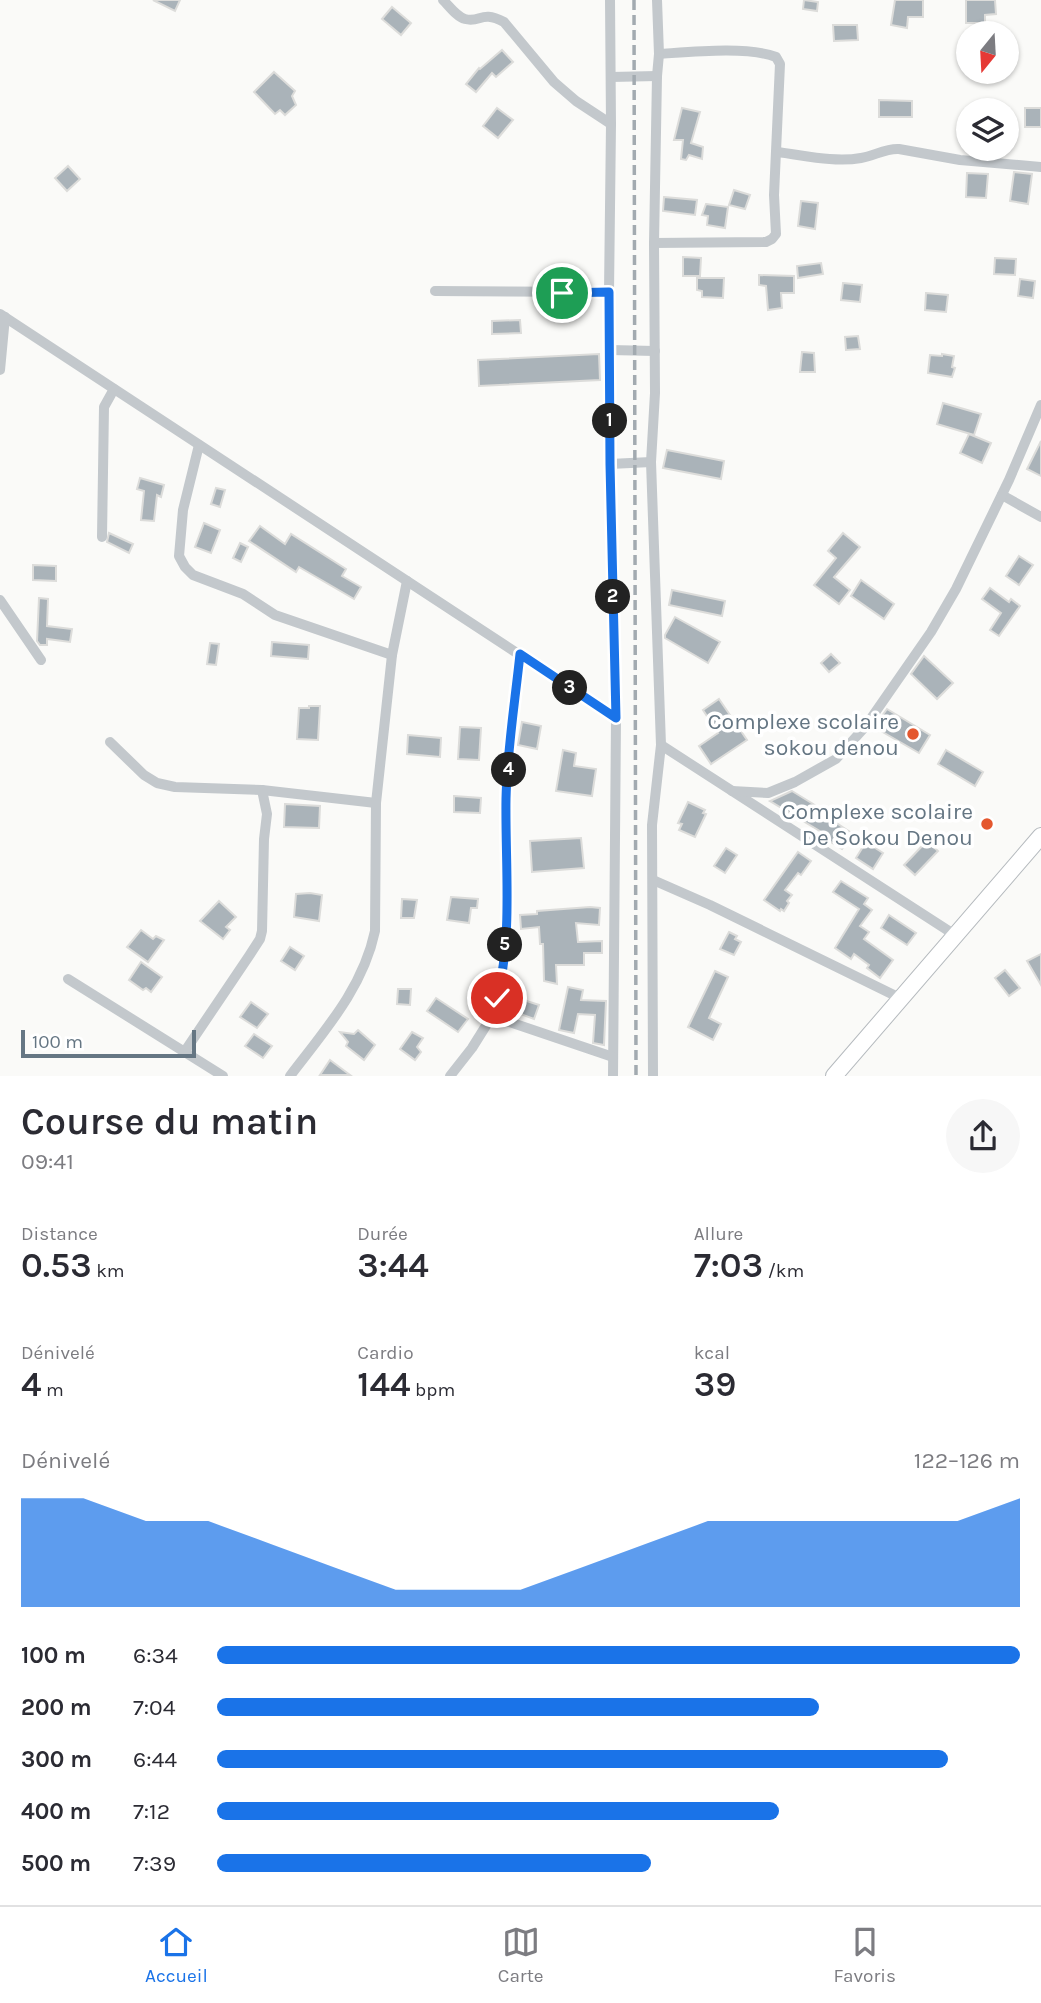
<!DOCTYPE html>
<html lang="fr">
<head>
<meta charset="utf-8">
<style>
	body { margin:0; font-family:Karla,sans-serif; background:#f7f7f7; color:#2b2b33; height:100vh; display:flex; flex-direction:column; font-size:26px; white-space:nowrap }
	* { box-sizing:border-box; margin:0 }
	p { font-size:23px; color:#7c7c81 }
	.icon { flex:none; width:38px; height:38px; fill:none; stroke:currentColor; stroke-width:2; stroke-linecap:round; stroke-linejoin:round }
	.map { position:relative; height:1076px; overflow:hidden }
	.panel { display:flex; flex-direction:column; background:#fff; flex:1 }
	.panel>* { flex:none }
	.needle { width:46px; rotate:198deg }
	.buttons { position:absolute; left:956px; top:21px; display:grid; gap:14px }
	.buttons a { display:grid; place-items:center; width:63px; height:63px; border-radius:50%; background:#fff; box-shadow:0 2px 5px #0004; font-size:35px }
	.scale { position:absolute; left:21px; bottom:18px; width:175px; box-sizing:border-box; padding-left:7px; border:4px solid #657683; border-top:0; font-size:19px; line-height:24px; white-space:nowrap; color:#657683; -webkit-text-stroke:5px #fff; paint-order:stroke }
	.pin { position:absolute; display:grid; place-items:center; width:60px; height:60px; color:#fff; margin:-30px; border:4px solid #fff; border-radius:50%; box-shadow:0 2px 7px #0007 }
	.km { position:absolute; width:35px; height:35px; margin:-18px; border-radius:50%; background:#222; color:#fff; font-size:19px; line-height:35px; text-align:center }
	.round { display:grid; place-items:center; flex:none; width:74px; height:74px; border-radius:37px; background:#f7f7f7 }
	.summary { display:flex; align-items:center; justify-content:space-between; height:119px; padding:0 21px }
	h1 { font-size:38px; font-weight:600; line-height:52px }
	.figures { display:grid; grid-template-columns:repeat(3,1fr); gap:10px; height:119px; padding:7px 21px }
	.figures div { display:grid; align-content:center }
	.figures b { font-size:35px; font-weight:600 }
	.figures small { font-size:19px; font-weight:400 }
	.figures p { font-size:19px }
	.chart { height:196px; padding:14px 21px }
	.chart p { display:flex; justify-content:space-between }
	.chart svg { width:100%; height:126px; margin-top:7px; fill:#1a73e8; opacity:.7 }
	ul { padding:0 21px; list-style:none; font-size:23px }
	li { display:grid; grid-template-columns:112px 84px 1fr; align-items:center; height:52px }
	li i { height:18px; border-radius:9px; background:#1a73e8 }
	.menu { display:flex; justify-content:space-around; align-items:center; height:98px; border-top:2px solid #e1e1e2; background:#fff; font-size:19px; color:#7c7c81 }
	.menu a { display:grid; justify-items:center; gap:4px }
	.menu .on { color:#1a73e8 }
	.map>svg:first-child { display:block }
</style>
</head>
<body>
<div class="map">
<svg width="1041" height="1076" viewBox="0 0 1041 1076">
	<rect width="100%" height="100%" fill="#fafaf8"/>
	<!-- building -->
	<g fill="#aab3b9" stroke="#dcdcda" stroke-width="2">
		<polygon points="153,0 180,0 175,11"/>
		<polygon points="804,0 818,2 817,11 803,9"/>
		<polygon points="895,0 923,0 923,17 908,17 907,28 891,25"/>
		<polygon points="966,0 995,0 996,14 985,15 985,23 966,23"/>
		<polygon points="392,7 411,23 401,35 382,19"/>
		<polygon points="833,25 857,25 858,40 834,41"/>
		<polygon points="502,50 513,62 496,77 492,73 476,92 466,84 479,68 480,69"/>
		<polygon points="274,72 295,91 292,96 296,105 285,115 280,110 275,114 254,92"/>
		<polygon points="879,100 912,101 912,117 879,117"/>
		<polygon points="497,108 513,120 498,138 483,126"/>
		<polygon points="682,108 700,112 691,143 703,147 702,159 689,155 686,160 681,159 683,140 674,140"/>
		<rect x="1025" y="108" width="16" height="19"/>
		<polygon points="68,166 80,179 67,191 55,178"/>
		<polygon points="1014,172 1032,174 1028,204 1010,201"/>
		<polygon points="967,173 988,174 986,198 966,197"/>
		<polygon points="734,190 750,195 745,209 729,205"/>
		<polygon points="664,197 697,200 695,215 663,211"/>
		<polygon points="801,201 818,203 815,229 798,226"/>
		<polygon points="706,204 728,207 725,228 707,225 708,216 702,215"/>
		<polygon points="683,257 701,258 700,276 683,276"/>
		<polygon points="995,258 1016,259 1015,275 994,274"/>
		<polygon points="821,263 823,274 798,278 797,266"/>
		<polygon points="759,275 794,276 794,293 781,293 782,308 768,310 766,286 759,285"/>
		<polygon points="697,278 724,278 723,298 702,297 702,291 697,290"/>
		<polygon points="1020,279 1035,281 1033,298 1018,296"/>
		<polygon points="843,283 862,285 860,302 841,300"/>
		<polygon points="926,293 948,295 946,312 925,310"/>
		<polygon points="520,320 521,333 492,334 492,321"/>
		<polygon points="858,336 860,349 846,350 845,337"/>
		<polygon points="802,352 814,353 815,372 800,372"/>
		<polygon points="599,354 600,380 479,386 478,360"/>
		<polygon points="942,354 954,356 952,367 955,368 952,377 928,373 930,355 942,356"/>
		<polygon points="943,403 981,414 974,435 937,424"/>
		<polygon points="969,434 991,443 982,463 960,453"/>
		<polygon points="1041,441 1041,476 1027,469"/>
		<polygon points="667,450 724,461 721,479 663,468"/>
		<polygon points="140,478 164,485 161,497 157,495 154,521 141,520 144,491 137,489"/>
		<polygon points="216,488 225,490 220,507 211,504"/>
		<polygon points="204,523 220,530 211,553 195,547"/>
		<polygon points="260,526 285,544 291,534 346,569 342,576 361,587 354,599 299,567 296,572 249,541"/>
		<polygon points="109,533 133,544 129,553 107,542"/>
		<polygon points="843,533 860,547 834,577 850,590 839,604 814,585 836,558 828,551"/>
		<polygon points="240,543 248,547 241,562 233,558"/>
		<polygon points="1019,556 1033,565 1019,585 1006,576"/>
		<polygon points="33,565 56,566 56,581 33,580"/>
		<polygon points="861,580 894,604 884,619 851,596"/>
		<polygon points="990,588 1009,602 1011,599 1020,606 999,636 990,630 1001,613 982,599"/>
		<polygon points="672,590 725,601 722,616 669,605"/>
		<polygon points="39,598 48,599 47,626 72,629 70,642 47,639 47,645 40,645 37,641"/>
		<polygon points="675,617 720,642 708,663 665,638 665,635"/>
		<polygon points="272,642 309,645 308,659 271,656"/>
		<polygon points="210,643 219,644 216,665 207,664"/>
		<polygon points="831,654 840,663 829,672 821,663"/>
		<polygon points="924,656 953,683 937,699 911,674"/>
		<polygon points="719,699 747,740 711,764 699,746 718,733 703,710"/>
		<polygon points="309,706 320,706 318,740 297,739 299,708 309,708"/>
		<polygon points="887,709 930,735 919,753 874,727"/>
		<polygon points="522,722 541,726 537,749 518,745"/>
		<polygon points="460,727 481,728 479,760 458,759"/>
		<polygon points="408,735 441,738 440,757 407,754"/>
		<polygon points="563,750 576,753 574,766 596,769 592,796 556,791"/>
		<polygon points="946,750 983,772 975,786 938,764"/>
		<polygon points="792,791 831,815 829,818 853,834 842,849 826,839 828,836 770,801"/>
		<polygon points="454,796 481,798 480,813 454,812"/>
		<polygon points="688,802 705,810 703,813 706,814 695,837 679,830 682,824 678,823"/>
		<polygon points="285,804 320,806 319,828 284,827"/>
		<polygon points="581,838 584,868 532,872 530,841"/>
		<polygon points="927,841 938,851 915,875 904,865"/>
		<polygon points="866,842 883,853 873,869 856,858"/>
		<polygon points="726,848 737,855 725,873 714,866"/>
		<polygon points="798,852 811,861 801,875 798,873 785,890 792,895 787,901 789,903 784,911 781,909 780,911 764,900"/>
		<polygon points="841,881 868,898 864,904 872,910 860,926 869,932 864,939 893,960 880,978 867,968 869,965 854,954 851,959 835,948 859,909 833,892"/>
		<polygon points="310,893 322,895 319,921 294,917 296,894"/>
		<polygon points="451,897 478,899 477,908 471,908 469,923 447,920"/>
		<polygon points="402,899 417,900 414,918 401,918"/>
		<polygon points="219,901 236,917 226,927 230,930 223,939 200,921"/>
		<polygon points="590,907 600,908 599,925 576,923 578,942 602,941 602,953 584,953 584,965 556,965 557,984 544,981 543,944 540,944 539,927 521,929 520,915 537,914 537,911"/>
		<polygon points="889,915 916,933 907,945 881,928"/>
		<polygon points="141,930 153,939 156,936 164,940 148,962 127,947"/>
		<polygon points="729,932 737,936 735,939 741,942 734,955 720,949"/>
		<polygon points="290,947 304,956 295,970 281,961"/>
		<polygon points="1041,954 1041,985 1027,961"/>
		<polygon points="141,962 162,977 151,992 146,988 143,990 129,980"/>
		<polygon points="1005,970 1020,988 1009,996 995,978"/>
		<polygon points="715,971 728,977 709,1018 721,1024 713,1040 688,1027"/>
		<polygon points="568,987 583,990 581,1000 606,1001 604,1045 593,1043 595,1015 578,1014 574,1033 559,1030"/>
		<polygon points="398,989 411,989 410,1005 397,1004"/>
		<polygon points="505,994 539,1005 534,1019 502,1007"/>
		<polygon points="436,998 468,1019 458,1032 427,1011"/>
		<polygon points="251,1002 268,1014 257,1028 240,1017"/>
		<polygon points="358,1030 375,1045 364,1060 346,1046 348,1042 340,1032 354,1034"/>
		<polygon points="412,1032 423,1038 417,1047 421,1052 415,1060 400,1049"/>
		<polygon points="254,1034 272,1046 263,1058 245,1046"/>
		<polygon points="330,1060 350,1075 320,1075"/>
	</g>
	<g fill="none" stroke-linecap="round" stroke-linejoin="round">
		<defs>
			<polyline id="primary" points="834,1076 1041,836"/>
		</defs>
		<!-- primary casing -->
		<use href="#primary" stroke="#b5babe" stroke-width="18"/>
		<!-- street -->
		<g stroke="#c3c8cc" stroke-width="10">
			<path d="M443,0C449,6 457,17 465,19C481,23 481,10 504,22L554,82L576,101L611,124"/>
			<polyline points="610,0 611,124 609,292 610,464 616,718 613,1076"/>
			<polyline points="611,77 657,76"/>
			<path d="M777,152C803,155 834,163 861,158C874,156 886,148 899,149L960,160L1041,167"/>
			<path d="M654,243L766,242L772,239L776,234L774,195L780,64L776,57C748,46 690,52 659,54"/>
			<polyline points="435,291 609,292"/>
			<polyline points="0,314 616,718"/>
			<polyline points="610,350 655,351"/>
			<polyline points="0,370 5,317"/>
			<polyline points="199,445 183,510 179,556 185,567 193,575 243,594 275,615 392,655"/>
			<polyline points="610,464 651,462"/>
			<polyline points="1002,495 1041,517"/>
			<polyline points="102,537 104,407 114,389"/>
			<polyline points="0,600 41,660"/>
			<polyline points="110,742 144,775 157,783 175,787 262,790 376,803"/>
			<polyline points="661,745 955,935"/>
			<polyline points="732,791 768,793 795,782 836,759 865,727 931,632 956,589 1009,480 1041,405"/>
			<polyline points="653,880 710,905 900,998"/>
			<polyline points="68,979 223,1076"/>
			<polyline points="492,1016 613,1057"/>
			<polyline points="185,1051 249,956 260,939 262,931 264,839 267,814 262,790"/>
			<path d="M290,1076C325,1030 363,988 375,931L376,803L392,655L407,581"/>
			<polyline points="450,1076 472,1048 492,1016 503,971 506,938 506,795 520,654"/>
			<polyline points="653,1076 652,825 661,745 651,462 655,393 654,243 657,76 659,54 657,0"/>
		</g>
		<!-- primary -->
		<use href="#primary" stroke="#fff" stroke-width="16"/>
		<!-- rail -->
		<polyline stroke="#a2aab0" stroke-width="3.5" stroke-dasharray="10 5" stroke-linecap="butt" points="634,0 636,1076"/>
	</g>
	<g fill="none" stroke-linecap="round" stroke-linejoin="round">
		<defs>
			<path id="route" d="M497,998C513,936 505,863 506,799C507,751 515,702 520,654L616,718L610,464L609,292L562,293"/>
		</defs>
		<!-- route casing -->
		<use href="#route" stroke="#fff" stroke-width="14"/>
		<!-- route -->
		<use href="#route" stroke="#1a73e8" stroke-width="9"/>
	</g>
	<!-- markers -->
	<g fill="#e4572e" stroke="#fff" stroke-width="2.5">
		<circle cx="913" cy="734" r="7"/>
		<circle cx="987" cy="824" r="7"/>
	</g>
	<g text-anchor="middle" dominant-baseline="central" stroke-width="7" stroke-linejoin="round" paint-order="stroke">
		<!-- poi labels -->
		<g font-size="23" fill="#657683" stroke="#fff" text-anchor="end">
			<text x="899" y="721">Complexe scolaire<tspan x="899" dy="26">sokou denou</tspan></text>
			<text x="973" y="811">Complexe scolaire<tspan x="973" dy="26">De Sokou Denou</tspan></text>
		</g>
	</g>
</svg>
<div class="buttons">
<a><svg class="needle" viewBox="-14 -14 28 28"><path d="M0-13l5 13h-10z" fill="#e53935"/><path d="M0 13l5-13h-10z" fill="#7c7c81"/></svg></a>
<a><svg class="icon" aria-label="layers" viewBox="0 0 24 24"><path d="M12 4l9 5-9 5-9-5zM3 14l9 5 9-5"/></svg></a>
</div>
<div class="scale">100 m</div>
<div class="pin" style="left:562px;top:293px;background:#1e9e55"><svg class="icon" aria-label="arrive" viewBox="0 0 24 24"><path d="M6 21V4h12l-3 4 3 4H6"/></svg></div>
<div class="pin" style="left:497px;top:998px;background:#d93025"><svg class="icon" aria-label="check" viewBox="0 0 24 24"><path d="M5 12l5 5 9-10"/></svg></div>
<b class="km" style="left:610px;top:421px">1</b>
<b class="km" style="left:613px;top:597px">2</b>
<b class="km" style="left:570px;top:688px">3</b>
<b class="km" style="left:509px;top:770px">4</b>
<b class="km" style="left:505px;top:945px">5</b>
</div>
<section class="panel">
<div class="summary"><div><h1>Course du matin</h1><p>09:41</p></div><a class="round"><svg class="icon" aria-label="share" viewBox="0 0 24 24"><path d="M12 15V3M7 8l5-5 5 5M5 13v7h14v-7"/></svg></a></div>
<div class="figures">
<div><p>Distance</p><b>0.53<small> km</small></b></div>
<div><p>Durée</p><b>3:44</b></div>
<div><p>Allure</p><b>7:03<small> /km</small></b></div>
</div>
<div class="figures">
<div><p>Dénivelé</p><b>4<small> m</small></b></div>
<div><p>Cardio</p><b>144<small> bpm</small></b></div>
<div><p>kcal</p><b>39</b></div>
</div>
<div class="chart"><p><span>Dénivelé</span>122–126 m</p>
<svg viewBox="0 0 160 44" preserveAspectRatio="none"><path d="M0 44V6L10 6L20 14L30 14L40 22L50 30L60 38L70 38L80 38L90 30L100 22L110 14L120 14L130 14L140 14L150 14L160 6V44z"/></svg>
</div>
<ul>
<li><b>100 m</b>6:34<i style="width:100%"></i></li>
<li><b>200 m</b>7:04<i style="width:75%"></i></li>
<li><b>300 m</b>6:44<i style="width:91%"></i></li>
<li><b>400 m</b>7:12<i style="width:70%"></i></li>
<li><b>500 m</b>7:39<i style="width:54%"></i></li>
</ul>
</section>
<nav class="menu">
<a class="on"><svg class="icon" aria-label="home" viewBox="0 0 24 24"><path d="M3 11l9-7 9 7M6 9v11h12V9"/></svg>Accueil</a>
<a><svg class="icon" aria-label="map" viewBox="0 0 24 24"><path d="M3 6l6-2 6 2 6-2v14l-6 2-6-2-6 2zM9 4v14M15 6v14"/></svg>Carte</a>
<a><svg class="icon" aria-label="saved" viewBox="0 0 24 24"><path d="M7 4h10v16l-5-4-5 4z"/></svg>Favoris</a>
</nav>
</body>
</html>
